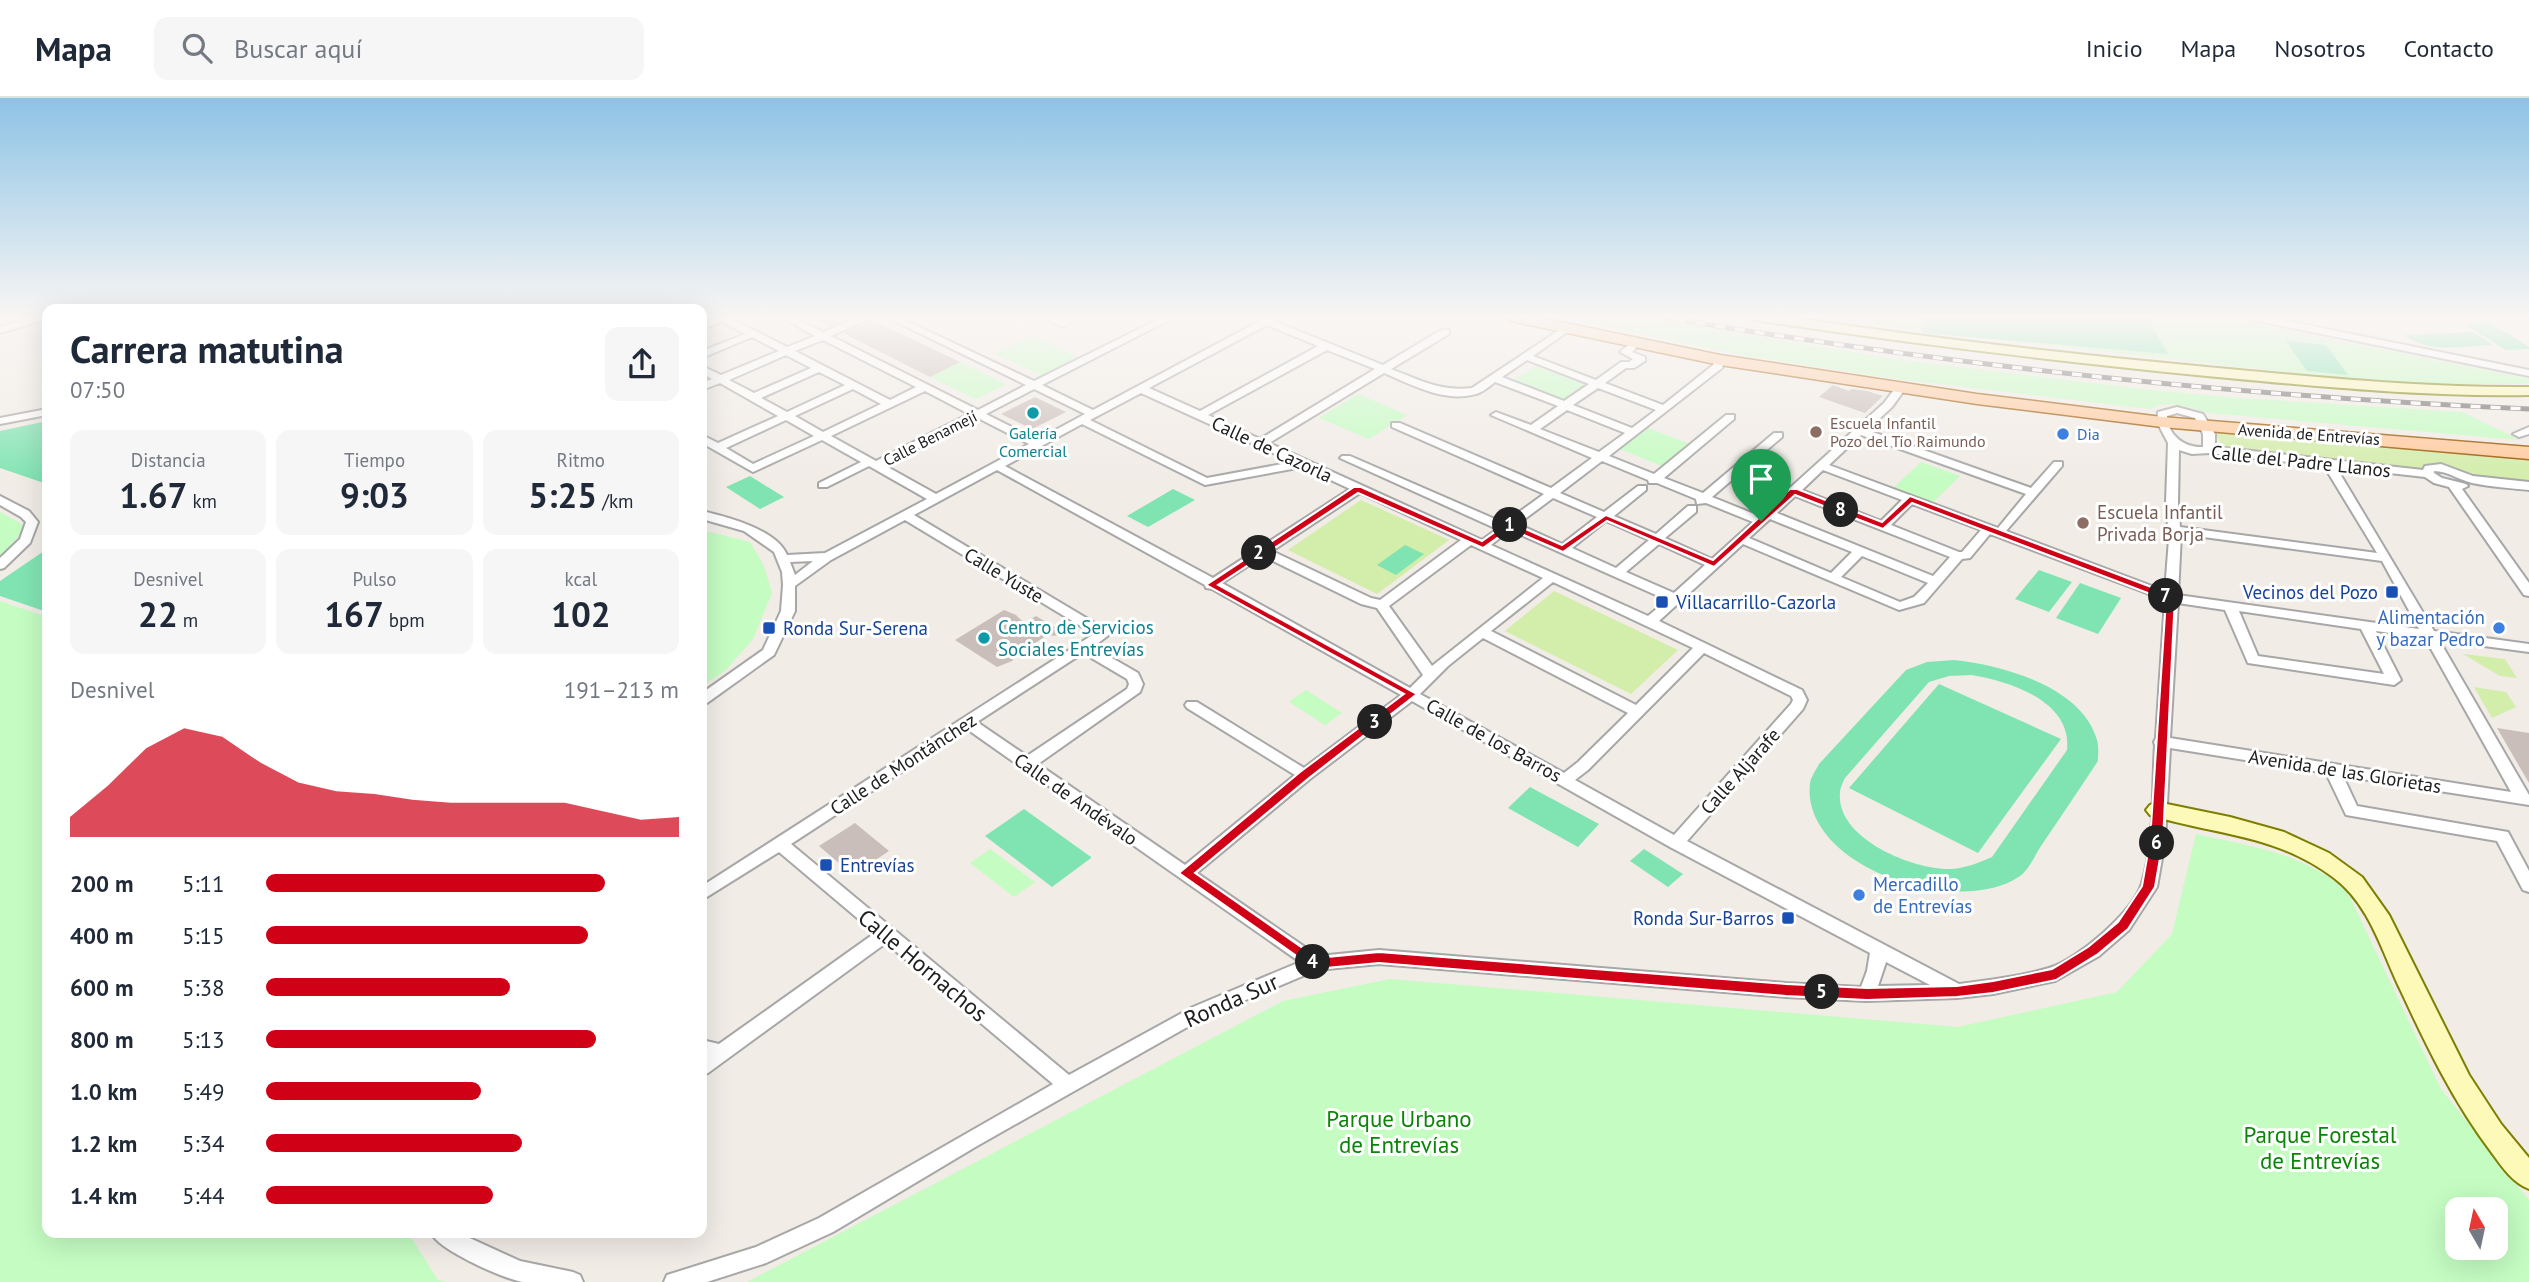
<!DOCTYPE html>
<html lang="es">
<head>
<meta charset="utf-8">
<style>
	body { margin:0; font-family:"PT Sans",sans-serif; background:#f6f6f7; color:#1f2937; height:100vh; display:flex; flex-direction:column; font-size:26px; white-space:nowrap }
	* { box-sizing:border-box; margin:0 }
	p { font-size:23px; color:#747a83 }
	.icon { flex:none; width:38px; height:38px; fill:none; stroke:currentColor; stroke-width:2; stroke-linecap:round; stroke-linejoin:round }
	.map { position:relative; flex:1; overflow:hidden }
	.drawer { position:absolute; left:42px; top:206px; width:665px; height:934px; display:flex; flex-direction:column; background:#fff; border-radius:14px; box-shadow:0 7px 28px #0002 }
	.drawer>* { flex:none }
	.needle { width:46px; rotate:351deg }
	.controls { position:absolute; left:2445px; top:1099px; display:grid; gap:14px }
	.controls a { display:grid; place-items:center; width:63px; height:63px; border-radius:14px; background:#fff; box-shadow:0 7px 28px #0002; font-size:35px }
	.pin { position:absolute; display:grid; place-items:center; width:60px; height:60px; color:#fff; margin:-72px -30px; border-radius:50% 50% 50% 0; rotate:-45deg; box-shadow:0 0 7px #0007 }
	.pin .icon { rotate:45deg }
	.km { position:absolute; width:35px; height:35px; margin:-18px; border-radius:50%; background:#222; color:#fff; font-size:19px; line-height:35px; text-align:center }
	.round { display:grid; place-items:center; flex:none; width:74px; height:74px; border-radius:14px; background:#f6f6f7 }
	.head { display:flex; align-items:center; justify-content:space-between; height:119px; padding:0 28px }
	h1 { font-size:38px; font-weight:700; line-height:52px }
	.metrics { display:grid; grid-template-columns:repeat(3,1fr); gap:10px; height:119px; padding:7px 28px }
	.metrics div { display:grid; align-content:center; border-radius:14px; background:#f6f6f7; text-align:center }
	.metrics b { font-size:35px; font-weight:700 }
	.metrics small { font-size:19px; font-weight:400 }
	.metrics p { font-size:19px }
	.chart { height:196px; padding:14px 28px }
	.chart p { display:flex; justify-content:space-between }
	.chart svg { width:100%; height:126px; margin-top:7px; fill:#d00017; opacity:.7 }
	ul { padding:0 28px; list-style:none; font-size:23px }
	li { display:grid; grid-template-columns:112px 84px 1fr; align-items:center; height:52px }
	li i { height:18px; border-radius:9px; background:#d00017 }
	header { display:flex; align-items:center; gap:42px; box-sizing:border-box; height:98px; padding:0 35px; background:#fff; border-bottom:2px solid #e0e1e3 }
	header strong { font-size:33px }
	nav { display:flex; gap:38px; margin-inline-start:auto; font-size:24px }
	.search { width:490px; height:63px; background:#f6f6f7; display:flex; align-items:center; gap:18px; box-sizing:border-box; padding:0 24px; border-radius:14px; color:#747a83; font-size:26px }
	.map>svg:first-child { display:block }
</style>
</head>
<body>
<header>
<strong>Mapa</strong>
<div class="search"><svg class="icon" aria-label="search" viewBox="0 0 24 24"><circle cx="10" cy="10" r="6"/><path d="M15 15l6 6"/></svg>Buscar aquí</div>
<nav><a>Inicio</a><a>Mapa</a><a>Nosotros</a><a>Contacto</a></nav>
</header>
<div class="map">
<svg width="2529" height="1184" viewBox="0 0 2529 1184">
	<rect width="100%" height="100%" fill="#f1ece6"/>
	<!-- grass -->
	<g fill="#d3edaa">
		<path d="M2213,331L2529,358V384C2513,382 2494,383 2478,378C2458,372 2438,359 2419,371L2224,351Z"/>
		<polygon points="1361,402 1449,442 1377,496 1288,452"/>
		<polygon points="1554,493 1678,552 1631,596 1505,533"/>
		<polygon points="2463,556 2505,561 2517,580 2500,578"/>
		<polygon points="2474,589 2506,594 2516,609 2492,620"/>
	</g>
	<!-- park -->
	<g fill="#c4fcc2" fill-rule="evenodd">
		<path d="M1553,218H1639L1894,261L2151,292L2240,300L2462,314L2520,342L2209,315C2189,309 2169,301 2150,311L1904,282L1747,258Z"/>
		<polygon points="1789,218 2215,218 2529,281 2529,286 2392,286"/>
		<polygon points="1032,238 1078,259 1041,277 995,256"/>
		<polygon points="960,264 1006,286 976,301 930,279"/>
		<polygon points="1536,268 1586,287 1564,302 1513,282"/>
		<polygon points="1358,296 1407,317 1369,341 1319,320"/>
		<polygon points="1648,330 1690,346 1662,368 1620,351"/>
		<polygon points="1921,364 1960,378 1931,406 1892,391"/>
		<polygon points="0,414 27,429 0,459"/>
		<polygon points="702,432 750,444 764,468 772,495 753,541 726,572 702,588"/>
		<polygon points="0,503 47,519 47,1136 409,1136 438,1182 448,1184 0,1184"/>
		<polygon points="1306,592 1342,615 1325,627 1289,604"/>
		<path d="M2196,736C2253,749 2300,754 2347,793L2441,991L2529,1102V1184H747L1283,903L1390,881L1958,929L2117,894L2172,836ZM2457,1111H2496V1150H2457Z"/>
		<polygon points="990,751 1035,784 1014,799 970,765"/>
	</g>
	<!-- pitch -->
	<g fill="#80e4b2" fill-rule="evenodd">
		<polygon points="1923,218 2146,218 2168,256 1923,235"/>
		<polygon points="2489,224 2529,249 2529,251 2506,252 2464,226"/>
		<path d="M2473,234L2493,247C2465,248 2428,256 2405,237Z"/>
		<polygon points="2286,243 2326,247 2348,277 2307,273"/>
		<polygon points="47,323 47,386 0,370 0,333"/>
		<polygon points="750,378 784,399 760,411 726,389"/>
		<polygon points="1173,391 1195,402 1148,429 1127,418"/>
		<polygon points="1405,447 1424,456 1396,477 1377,467"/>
		<polygon points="47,451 47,514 0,498 0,483"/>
		<polygon points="2039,472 2072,484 2049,514 2015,501"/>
		<polygon points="2080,485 2121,500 2098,536 2056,520"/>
		<path d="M1954,562C2001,567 2082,588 2097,642C2099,648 2098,657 2098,663C2079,692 2060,720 2041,748C2035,757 2029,772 2020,778C1959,821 1800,769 1810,685C1811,679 1816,672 1819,666L1906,572L1927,564ZM1972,577C2011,584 2072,603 2067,652L1992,759C1978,765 1966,770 1951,771C1914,772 1836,741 1840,695C1840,690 1843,684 1845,680L1929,584L1949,578Z"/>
		<polygon points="1939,586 2061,641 1978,755 1849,690"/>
		<polygon points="1530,689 1599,726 1578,749 1508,710"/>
		<polygon points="1024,711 1091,759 1091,760 1052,789 985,738"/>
		<polygon points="1644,751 1683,776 1668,789 1630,763"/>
	</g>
	<!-- building -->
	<g fill="#c9beb9">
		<polygon points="808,218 855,218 829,229"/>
		<polygon points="872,222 960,264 930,279 843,235"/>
		<polygon points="1833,287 1849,293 1852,291 1867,293 1883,298 1865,315 1819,299"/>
		<polygon points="1035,299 1066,314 1032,331 1001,316"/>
		<polygon points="1004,512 1016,517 1024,525 1036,518 1068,537 1046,538 1015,558 1012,563 997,569 955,542"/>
		<polygon points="2497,630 2529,635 2529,685"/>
		<polygon points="855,725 889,753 853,777 819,748"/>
	</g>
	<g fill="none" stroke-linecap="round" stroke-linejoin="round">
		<defs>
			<g id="street">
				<polygon points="37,218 47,218 47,221 0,235 0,229"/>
				<path d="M713,218H726L787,249L815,238L779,218H791L823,234L862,218H875L831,238L978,312L1026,287L884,218H896L1034,283L1165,218H1177L1042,287L1093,312L1269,218H1281L1274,223L1383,267L1441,232H1449V236L1391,271C1420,282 1441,294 1472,290L1567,227L1572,230L1570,232L1533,258L1596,282L1621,264H1629L1633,261L1620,254L1627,248H1635L1636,250L1632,254L1645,259V263L1634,270H1626L1605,285L1663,307L1713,267L1716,260H1724L1725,262L1722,270L1609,358L1654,376L1726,317H1734V321L1664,380L1703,395L1774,335H1782V339L1712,399L1759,418L1884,305L1896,289L1900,288L1905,291L1892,309L1867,332L2031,390L2054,364H2062V368L2006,433L2165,493L2169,441L2166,405L2168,345L2157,324L2158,314L2177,309L2203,316L2215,336V349L2423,372L2425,368L2441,366L2473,378L2529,384V392C2510,390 2491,389 2472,385C2459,382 2448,373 2434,373V375L2442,380L2466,386L2468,388L2462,391L2529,485V498L2524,497L2449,389L2434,385L2425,379L2336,369L2434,533L2529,546V554L2439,542L2529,697V707L2343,678L2357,708L2508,734L2529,773V794L2523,792L2497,743L2346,717L2326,675L2170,650L2165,743L2157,789L2129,832L2099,858L2055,883L1993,896L1957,900L1866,903L1786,899L1379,866L1317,872L1205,919L977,1048L833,1134L766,1165L707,1184H664L667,1177L756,1149L819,1120L1053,986L886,845L708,975L702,977V942L719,946L875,835L779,754L702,802V788L1094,536L905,422L831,462L795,488V513L774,557L707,605L702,607V595L763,552L781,513L783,487L782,474L774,454L744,433L702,421V413C727,419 776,431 787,457L825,455L927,401L869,368L827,389H819V385L861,364L822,342L753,374L702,345V337L718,345L778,318L720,285L702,292V285L712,281L702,275V268L721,277L779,253L752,239L702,260V253L745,236L722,224L702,231V225L714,220ZM1267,227L1318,248L1200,313L1149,290ZM823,242L916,289L890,302L795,253ZM1327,252L1375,271L1260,341L1208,317ZM786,257L811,270L754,295L729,282ZM1527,262L1589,286L1564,303L1502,279ZM819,274L845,287L787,314L761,300ZM1384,275C1412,287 1445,305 1476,296C1483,294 1490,288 1495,284L1558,308L1531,327L1496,314L1491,317L1592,360L1551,390L1400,325H1392V329L1544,396L1504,425L1350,358H1342L1340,360L1497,431L1482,442L1269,345ZM1598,290L1656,312L1632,330L1573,307ZM853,291L881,306L823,334L795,318ZM1034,291L1085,316L1037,342L986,316ZM925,293L969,316L876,363L831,338ZM1141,295L1293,364L1207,380L1090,322ZM1567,312L1625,335L1599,354L1540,331ZM2177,315L2195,320L2203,336V349C2185,350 2168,338 2167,318ZM978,320L1029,346L936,396L884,367ZM786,322L814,338L753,366L726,350ZM1082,326L1205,387L1303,369L1350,391L1213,480L1005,368ZM1861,337L2026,396L1998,430L1829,367ZM2179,352L2192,356L2209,355L2324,368L2377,455L2180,429L2178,405ZM1602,363L1648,382L1649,385H1657L1696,401L1697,406L1706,405L1753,424L1712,461L1665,440L1696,414V408H1688L1656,436L1614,418L1646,392V388H1638L1604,414L1560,395ZM997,372L1205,487L1206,490L1212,491L1401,597L1304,670L1197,604H1187L1185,607L1187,610L1295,677L1185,767L1038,666L1140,594L1143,586L1138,575L1093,549L1110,536L1108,533L914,417ZM1823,372L1902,402L1881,423L1802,392ZM1360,395L1461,442L1380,502L1371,500L1272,453ZM1795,398L1950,459L1933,478L1777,415ZM1553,400L1597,419L1562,446L1518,426ZM1912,406L1981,432L1962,454H1959L1891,427ZM1770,421L1852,454L1831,475L1749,440ZM1606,423L1649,442L1616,470L1572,450ZM1510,432L1667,502L1648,518L1491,447ZM1990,436L2165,502L2156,640L2154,644L2155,647C2152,692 2155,742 2142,785C2133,814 2077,862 2049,870C2020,879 1988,882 1959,886L1687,743L1803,611L1807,602L1802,592L1659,523L1743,446L1899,512L1924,505L1962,461L1970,460ZM2181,436L2382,463L2419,531L2178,497ZM1659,446L1705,467L1674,495L1626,474ZM1471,447L1543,480L1432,568L1389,508ZM1263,458L1361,506L1377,510L1423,577L1410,590L1222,485ZM1862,458L1928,485L1914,499L1900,504L1841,479ZM813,463L795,477L790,464ZM1553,484L1693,550L1636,607L1491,533ZM2178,505L2225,512L2248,565L2394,587L2401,582L2376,533L2425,540L2511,694L2170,640ZM2239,513L2361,531L2384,576L2258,558ZM1483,540L1628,615L1578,664L1564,675L1420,596L1448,568ZM1083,555L1127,581L1129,586L1127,591L1027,658L977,624ZM1704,555L1791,598L1793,602L1791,606L1674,737L1575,682L1588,672ZM1412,603L1670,749L1870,855L1867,873L1861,889L1786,885L1379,852L1318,858L1197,775L1310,681ZM967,631L1018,667L1020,671L1026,672L1300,864L1193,909L1069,977L791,746ZM1886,864L1930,887L1878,888Z"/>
				<polygon points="1040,218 1053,218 1062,222 1072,218 1077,221 1062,229"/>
				<polygon points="2243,218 2262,218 2529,272 2529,278 2248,221"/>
				<polygon points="2521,218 2529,218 2529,221 2523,220"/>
				<polygon points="47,311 47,317 0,326 0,320"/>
				<polygon points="2529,329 2529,336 2519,339 2513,336"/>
				<polygon points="0,398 29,413 38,424 30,445 4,470 0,471 0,460 20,441 26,424 21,419 0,407"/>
				<path d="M432,1136H461L520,1163L573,1174L580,1177L583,1184C564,1184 542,1184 523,1184C504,1181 439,1152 432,1136Z"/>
			</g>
			<g id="secondary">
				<path d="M1748,218H1781C1922,239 2064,256 2207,269C2314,279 2421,290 2529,289V297C2421,299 2314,288 2207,278C2056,263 1905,245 1755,222Z"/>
				<path d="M2157,704L2230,719L2284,734L2329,755L2362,779L2389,817L2469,977L2501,1026L2529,1060V1091C2513,1085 2502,1069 2492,1055C2454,1005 2427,949 2401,893C2382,854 2370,807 2334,780C2277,736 2214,737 2150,717L2146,712L2150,707Z"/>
			</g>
			<polygon id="primary" points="1502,218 1532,218 1720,257 1977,296 2162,319 2529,349 2529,361 2162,329 1977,306 1720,267 1510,223"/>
		</defs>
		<!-- street casing -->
		<use href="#street" stroke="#a7a7a7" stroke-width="4"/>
		<!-- secondary casing -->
		<use href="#secondary" stroke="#7e7e00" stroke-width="4"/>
		<!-- primary casing -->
		<use href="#primary" stroke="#9c5700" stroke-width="3"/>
		<!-- street -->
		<use href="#street" fill="#fff" fill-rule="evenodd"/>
		<!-- secondary -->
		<use href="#secondary" fill="#fdf9b8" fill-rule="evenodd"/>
		<!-- primary -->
		<use href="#primary" fill="#ffca9d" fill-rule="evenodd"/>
		<defs>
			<path id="rail" d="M1656,218C1946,267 2235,298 2529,311"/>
		</defs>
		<!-- rail casing -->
		<use href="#rail" stroke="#6e6e6e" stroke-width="5"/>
		<!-- rail -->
		<use href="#rail" stroke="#fff" stroke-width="3.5" stroke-dasharray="10" stroke-linecap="butt"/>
	</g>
	<!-- sky -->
	<linearGradient id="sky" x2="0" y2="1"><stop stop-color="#8dc3e5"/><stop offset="0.57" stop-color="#f9f6f4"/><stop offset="1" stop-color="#f9f6f4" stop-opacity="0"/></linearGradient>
	<rect width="2529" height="384" fill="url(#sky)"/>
	<!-- route -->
	<path fill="#d00017" stroke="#fff" stroke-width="2" fill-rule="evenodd" d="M1354,389H1361L1482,443L1509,424L1562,447L1606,417L1713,462L1790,391H1797L1882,424L1910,398L2175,498L2163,743L2155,789L2128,831L2098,856L2056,882L1993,895L1957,899L1867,902L1786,898L1379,865L1315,871L1179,775L1300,674L1404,596L1206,487ZM1358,395L1483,450L1510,431L1563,454L1607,423L1714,469L1795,397L1883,431L1912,405L2166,502L2150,743L2142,788L2118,824L2088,849L2052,871L1993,883L1957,888L1867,890L1786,886L1379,854L1317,860L1195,775L1309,680L1417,596L1218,487Z"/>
	<!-- markers -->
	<g fill="#0f9aa8" stroke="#fff" stroke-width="2.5">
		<circle cx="1033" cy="315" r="7"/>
		<circle cx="984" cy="540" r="7"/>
	</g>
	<g fill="#8d6e63" stroke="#fff" stroke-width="2.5">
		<circle cx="1816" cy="334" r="7"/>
		<circle cx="2083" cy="425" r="7"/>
	</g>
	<g fill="#3f7fe0" stroke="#fff" stroke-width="2.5">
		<circle cx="2063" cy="336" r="7"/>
		<circle cx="2499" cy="530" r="7"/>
		<circle cx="1859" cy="797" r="7"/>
	</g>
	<g fill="#1a4fb4" stroke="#fff" stroke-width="2.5">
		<rect x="2385" y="487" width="14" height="14" rx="3.5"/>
		<rect x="1655" y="497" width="14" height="14" rx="3.5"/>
		<rect x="762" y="523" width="14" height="14" rx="3.5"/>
		<rect x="819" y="760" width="14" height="14" rx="3.5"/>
		<rect x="1781" y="813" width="14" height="14" rx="3.5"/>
	</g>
	<g text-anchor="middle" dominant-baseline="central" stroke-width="6" stroke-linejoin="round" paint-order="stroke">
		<!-- far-education labels -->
		<g font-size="16" fill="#785e54" stroke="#fff" text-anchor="start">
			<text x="1830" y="325">Escuela Infantil<tspan x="1830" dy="18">Pozo del Tío Raimundo</tspan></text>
		</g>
		<!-- far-culture labels -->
		<g font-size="16" fill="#0d838f" stroke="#fff">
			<text x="1033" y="335">Galería<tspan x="1033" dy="18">Comercial</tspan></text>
		</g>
		<!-- far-shop labels -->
		<g font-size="16" fill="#366cbe" stroke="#fff" text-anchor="start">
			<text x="2077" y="336">Dia</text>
		</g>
		<!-- far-street labels -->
		<g font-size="16" fill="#202020" stroke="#fff">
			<text transform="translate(2309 336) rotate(4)">Avenida de Entrevías</text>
			<text transform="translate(930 340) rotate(-27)">Calle Benamejí</text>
		</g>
		<!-- street labels -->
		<g font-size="19" fill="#202020" stroke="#fff">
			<text transform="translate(1272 351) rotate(25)">Calle de Cazorla</text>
			<text transform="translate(2301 363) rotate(6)">Calle del Padre Llanos</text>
			<text transform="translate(1004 477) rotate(31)">Calle Yuste</text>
			<text transform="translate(1494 642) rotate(29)">Calle de los Barros</text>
			<text transform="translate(903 666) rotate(-33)">Calle de Montánchez</text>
			<text transform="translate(1740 673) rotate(-48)">Calle Aljarafe</text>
			<text transform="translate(2345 673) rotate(9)">Avenida de las Glorietas</text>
			<text transform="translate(1076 701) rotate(35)">Calle de Andévalo</text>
		</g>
		<!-- education labels -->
		<g font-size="19" fill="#785e54" stroke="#fff" text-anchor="start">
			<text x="2097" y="414">Escuela Infantil<tspan x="2097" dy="22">Privada Borja</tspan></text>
		</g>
		<!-- transit labels -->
		<g font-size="19" fill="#164399" stroke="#fff" text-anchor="start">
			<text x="2378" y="494" text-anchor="end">Vecinos del Pozo</text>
			<text x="1676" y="504">Villacarrillo-Cazorla</text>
			<text x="783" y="530">Ronda Sur-Serena</text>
			<text x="840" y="767">Entrevías</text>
			<text x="1774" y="820" text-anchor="end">Ronda Sur-Barros</text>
		</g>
		<!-- shop labels -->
		<g font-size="19" fill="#366cbe" stroke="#fff" text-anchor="end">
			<text x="2485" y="519">Alimentación<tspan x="2485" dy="22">y bazar Pedro</tspan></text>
			<text x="1873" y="786" text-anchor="start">Mercadillo<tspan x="1873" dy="22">de Entrevías</tspan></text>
		</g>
		<!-- culture labels -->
		<g font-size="19" fill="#0d838f" stroke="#fff" text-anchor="start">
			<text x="998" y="529">Centro de Servicios<tspan x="998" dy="22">Sociales Entrevías</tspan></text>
		</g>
		<!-- near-street labels -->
		<g font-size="23" fill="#202020" stroke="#fff">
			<text transform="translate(923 867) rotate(40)">Calle Hornachos</text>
			<text transform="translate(1231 902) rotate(-24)">Ronda Sur</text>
		</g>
		<!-- near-park labels -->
		<g font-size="23" fill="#098606" stroke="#fff">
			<text x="1399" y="1020">Parque Urbano<tspan x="1399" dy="26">de Entrevías</tspan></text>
			<text x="2320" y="1036">Parque Forestal<tspan x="2320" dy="26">de Entrevías</tspan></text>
		</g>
	</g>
</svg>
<div class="controls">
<a><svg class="needle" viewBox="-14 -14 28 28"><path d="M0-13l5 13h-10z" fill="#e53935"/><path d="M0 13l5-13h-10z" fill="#747a83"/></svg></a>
</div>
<div class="pin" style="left:1761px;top:423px;background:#1e9e55"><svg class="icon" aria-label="arrive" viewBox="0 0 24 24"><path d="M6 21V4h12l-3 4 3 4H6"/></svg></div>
<b class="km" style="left:1510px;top:427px">1</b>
<b class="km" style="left:1259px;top:455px">2</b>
<b class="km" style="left:1375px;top:624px">3</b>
<b class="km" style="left:1313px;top:864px">4</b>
<b class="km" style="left:1822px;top:894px">5</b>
<b class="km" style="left:2157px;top:745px">6</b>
<b class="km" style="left:2166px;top:498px">7</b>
<b class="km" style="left:1841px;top:412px">8</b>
<section class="drawer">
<div class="head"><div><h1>Carrera matutina</h1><p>07:50</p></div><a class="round"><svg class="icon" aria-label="share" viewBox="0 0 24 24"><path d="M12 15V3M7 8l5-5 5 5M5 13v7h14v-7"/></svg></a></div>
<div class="metrics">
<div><p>Distancia</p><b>1.67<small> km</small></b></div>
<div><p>Tiempo</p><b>9:03</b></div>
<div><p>Ritmo</p><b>5:25<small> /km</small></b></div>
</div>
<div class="metrics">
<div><p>Desnivel</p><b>22<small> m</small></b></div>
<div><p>Pulso</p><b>167<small> bpm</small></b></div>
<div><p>kcal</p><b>102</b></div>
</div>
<div class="chart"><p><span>Desnivel</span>191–213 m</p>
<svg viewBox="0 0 160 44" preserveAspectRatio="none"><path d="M0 44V37L10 26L20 13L30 6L40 9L50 18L60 25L70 28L80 29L90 31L100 32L110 32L120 32L130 32L140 35L150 38L160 37V44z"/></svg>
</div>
<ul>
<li><b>200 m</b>5:11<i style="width:82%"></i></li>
<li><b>400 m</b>5:15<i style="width:78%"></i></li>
<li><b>600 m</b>5:38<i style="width:59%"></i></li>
<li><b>800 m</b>5:13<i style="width:80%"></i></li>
<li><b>1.0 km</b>5:49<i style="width:52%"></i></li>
<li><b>1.2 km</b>5:34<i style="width:62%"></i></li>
<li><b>1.4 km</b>5:44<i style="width:55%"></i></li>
</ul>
</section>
</div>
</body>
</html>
